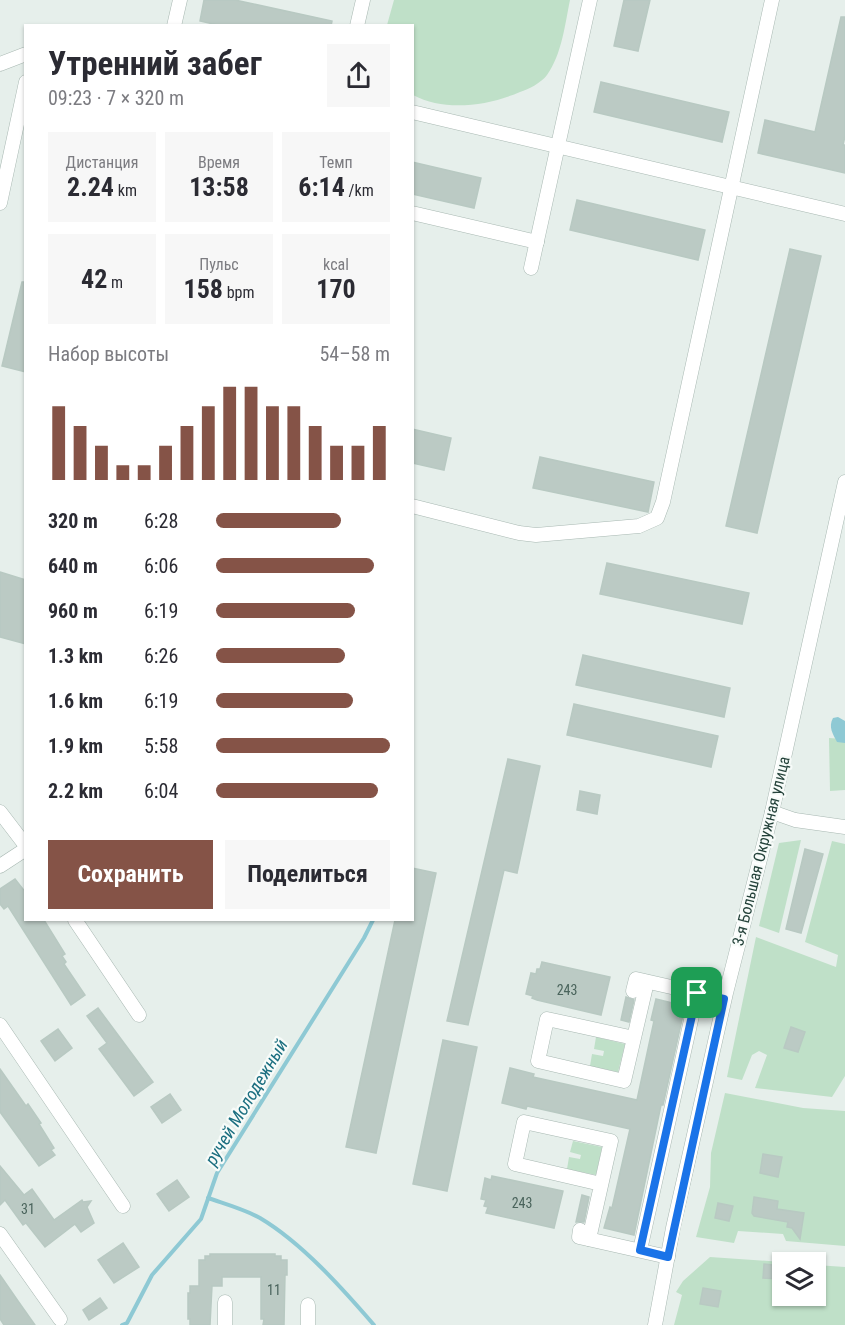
<!DOCTYPE html>
<html lang="ru">
<head>
<meta charset="utf-8">
<style>
	body { margin:0; font-family:"Roboto Condensed",sans-serif; background:#f7f7f7; color:#2b2b33; height:100vh; display:flex; flex-direction:column; font-size:22px; white-space:nowrap }
	* { box-sizing:border-box; margin:0 }
	p { font-size:20px; color:#7c7c81 }
	.icon { flex:none; width:33px; height:33px; fill:none; stroke:currentColor; stroke-width:2; stroke-linecap:round; stroke-linejoin:round }
	.map { position:relative; flex:1; overflow:hidden }
	.sheet { position:absolute; left:24px; top:24px; width:390px; height:897px; display:flex; flex-direction:column; background:#fff; border-radius:0px; box-shadow:0 2px 4px #0004 }
	.sheet>* { flex:none }
	.controls { position:absolute; left:772px; top:1252px; display:grid; gap:12px }
	.controls a { display:grid; place-items:center; width:54px; height:54px; border-radius:0px; background:#fff; box-shadow:0 2px 4px #0004; font-size:30px }
	.pin { position:absolute; display:grid; place-items:center; width:51px; height:51px; color:#fff; margin:-26px; border-radius:12px; box-shadow:0 3px 9px #0006 }
	.round { display:grid; place-items:center; flex:none; width:63px; height:63px; border-radius:0px; background:#f7f7f7 }
	.summary { display:flex; align-items:center; justify-content:space-between; height:102px; padding:0 24px }
	h1 { font-size:33px; font-weight:700; line-height:45px }
	.metrics { display:grid; grid-template-columns:repeat(3,1fr); gap:9px; height:102px; padding:6px 24px }
	.metrics div { display:grid; align-content:center; border-radius:0px; background:#f7f7f7; text-align:center }
	.metrics b { font-size:26px; font-weight:700 }
	.metrics small { font-size:16px; font-weight:400 }
	.metrics p { font-size:16px }
	.chart { height:168px; padding:12px 24px }
	.chart p { display:flex; justify-content:space-between }
	.chart svg { width:100%; height:108px; margin-top:6px; stroke:#855347; stroke-width:6 }
	.button { display:flex; gap:12px; margin-top:auto; padding:12px 24px }
	.button a { flex:1; height:69px; border-radius:0px; background:#855347; color:#fff; font-size:24px; font-weight:700; line-height:69px; text-align:center }
	.button a+a { background:#f7f7f7; color:#2b2b33 }
	ul { padding:0 24px; list-style:none; font-size:20px }
	li { display:grid; grid-template-columns:96px 72px 1fr; align-items:center; height:45px }
	li i { height:15px; border-radius:8px; background:#855347 }
	.map>svg:first-child { display:block }
</style>
</head>
<body>
<div class="map">
<svg width="845" height="1325" viewBox="0 0 845 1325">
	<rect width="100%" height="100%" fill="#e6efeb"/>
	<!-- green -->
	<g fill="#bfe0c8">
		<path d="M394,0H570C565,24 562,54 547,75C541,83 529,89 520,92C487,106 445,112 413,95L412,26L387,25Z"/>
		<polygon points="829,738 845,739 845,790 830,791"/>
		<polygon points="801,840 779,933 759,926 779,843"/>
		<polygon points="832,841 845,844 845,1076 832,1097 755,1088 767,1055 759,1051 752,1055 742,1080 727,1077 756,937 836,967 838,955 805,942"/>
		<polygon points="596,1037 625,1044 618,1072 590,1066 592,1054 603,1056 604,1051 594,1049"/>
		<polygon points="725,1093 803,1108 845,1111 845,1246 786,1241 783,1234 738,1231 734,1243 696,1237 710,1187 711,1153"/>
		<polygon points="573,1141 602,1147 596,1175 567,1169 569,1157 580,1159 581,1155 570,1152"/>
		<polygon points="710,1257 797,1263 783,1263 783,1296 816,1296 816,1265 845,1267 845,1325 674,1325 682,1295 676,1292 683,1281"/>
	</g>
	<!-- water -->
	<path fill="#8ec9d4" d="M838,717L845,721V743L837,742C833,734 828,727 833,718Z"/>
	<g fill="none" stroke-linecap="round" stroke-linejoin="round">
		<!-- stream -->
		<g stroke="#8ec9d4" stroke-width="4">
			<path d="M208,1198C225,1204 244,1209 260,1218C302,1243 342,1288 374,1325"/>
			<polyline points="122,1325 127,1323 152,1275 201,1219 217,1173 364,938 373,920"/>
		</g>
	</g>
	<!-- building -->
	<g fill="#bbcac4" stroke="#b8c9c2" stroke-width="1.5">
		<polygon points="204,0 235,0 332,21 331,26 222,26 200,21"/>
		<polygon points="624,0 650,0 638,51 614,46"/>
		<polygon points="841,17 845,17 845,136 843,145 845,145 845,173 758,153 765,120 815,132"/>
		<polygon points="601,82 729,112 722,142 594,112"/>
		<polygon points="412,162 481,178 474,208 412,194"/>
		<polygon points="577,200 705,230 698,260 570,230"/>
		<polygon points="790,249 821,256 757,533 726,526"/>
		<polygon points="22,282 26,282 26,372 2,366"/>
		<polygon points="412,429 451,438 444,470 412,463"/>
		<polygon points="540,457 654,482 648,512 533,488"/>
		<polygon points="607,563 749,593 742,624 600,594"/>
		<polygon points="0,572 26,580 26,644 0,637"/>
		<polygon points="583,655 730,688 724,717 576,685"/>
		<polygon points="574,704 718,736 711,767 567,735"/>
		<polygon points="508,759 540,766 517,873 504,870 468,1025 447,1021"/>
		<polygon points="580,791 600,795 597,814 577,810"/>
		<polygon points="805,849 823,854 801,933 786,929"/>
		<polygon points="412,868 436,873 376,1153 346,1147 395,920 412,920"/>
		<polygon points="15,879 26,893 26,920 44,920 65,954 62,956 66,962 64,964 85,995 71,1005 8,906 4,909 0,904 0,889"/>
		<polygon points="542,962 610,977 601,1015 537,1000 532,998 533,996 526,994 531,973 536,974 537,969 540,969"/>
		<polygon points="626,997 634,1000 629,1022 621,1020"/>
		<polygon points="656,999 685,1006 663,1105 661,1105 634,1235 604,1228 610,1207 612,1208 630,1129 527,1106 526,1109 502,1103 510,1068 534,1074 533,1077 637,1100 654,1021 651,1020"/>
		<polygon points="98,1008 153,1082 134,1096 99,1049 107,1043 87,1016"/>
		<polygon points="791,1027 805,1032 798,1052 784,1048"/>
		<polygon points="58,1029 72,1048 55,1061 41,1041"/>
		<polygon points="443,1040 477,1047 447,1191 413,1184"/>
		<polygon points="0,1069 26,1106 28,1104 41,1123 39,1124 54,1148 51,1150 55,1155 39,1166 0,1112"/>
		<polygon points="170,1094 181,1110 162,1123 151,1107"/>
		<polygon points="763,1154 782,1157 778,1177 760,1173"/>
		<polygon points="0,1166 24,1195 32,1189 54,1220 82,1200 83,1202 91,1201 87,1207 94,1223 81,1232 75,1224 45,1247 26,1223 23,1225 5,1200 0,1205"/>
		<polygon points="492,1176 563,1191 554,1228 486,1213 488,1207 484,1206 486,1200 481,1199 485,1178 491,1180"/>
		<polygon points="177,1180 189,1197 169,1211 157,1194"/>
		<polygon points="582,1195 589,1197 584,1222 576,1222"/>
		<polygon points="754,1197 778,1201 777,1209 804,1213 800,1239 792,1228 787,1227 788,1222 754,1216 752,1213"/>
		<polygon points="718,1203 733,1206 729,1221 715,1218"/>
		<polygon points="123,1243 139,1267 114,1283 98,1260"/>
		<polygon points="210,1254 275,1254 275,1256 281,1256 281,1260 287,1260 287,1275 285,1275 284,1325 263,1325 264,1319 261,1319 261,1277 222,1277 222,1286 212,1286 210,1325 190,1325 190,1319 188,1319 188,1293 190,1293 190,1286 199,1286 199,1260 205,1260 205,1256 210,1256"/>
		<polygon points="764,1264 781,1266 779,1279 763,1278"/>
		<polygon points="0,1275 18,1301 35,1325 4,1325 0,1319"/>
		<polygon points="703,1288 721,1291 718,1307 700,1304"/>
		<polygon points="100,1298 107,1308 89,1320 83,1310"/>
	</g>
	<g fill="none" stroke-linecap="round" stroke-linejoin="round">
		<defs>
			<g id="minor">
				<polyline points="174,26 180,0"/>
				<polyline points="357,26 363,0"/>
				<polyline points="0,64 26,54"/>
				<polyline points="412,112 845,214"/>
				<polyline points="0,203 26,82"/>
				<polyline points="412,213 537,242"/>
				<polyline points="531,268 590,0"/>
				<polyline points="412,506 519,533 536,535 639,526 657,518 663,502 772,0"/>
				<polyline points="0,812 26,846"/>
				<polyline points="772,812 795,820 845,827"/>
				<polyline points="0,866 26,849"/>
				<polyline points="75,920 139,1015"/>
				<polyline points="633,991 636,979 724,999"/>
				<polyline points="0,1025 123,1206"/>
				<polyline points="634,1038 547,1019 538,1061 624,1081 647,982"/>
				<polyline points="580,1230 579,1237 668,1257"/>
				<polyline points="0,1234 60,1319"/>
				<polyline points="589,1239 611,1141 524,1122 515,1164 601,1184"/>
				<polyline points="640,1250 697,993"/>
				<polyline points="225,1325 225,1302"/>
				<polyline points="308,1325 308,1305"/>
				<polyline points="655,1325 673,1228 726,993 772,812 845,482"/>
			</g>
		</defs>
		<!-- minor casing -->
		<use href="#minor" stroke="#a8b8b2" stroke-width="15"/>
		<!-- minor -->
		<use href="#minor" stroke="#fff" stroke-width="14"/>
	</g>
	<g fill="none" stroke-linecap="round" stroke-linejoin="round">
		<defs>
			<polygon id="route" points="697,993 724,999 668,1257 640,1250"/>
		</defs>
		<!-- route casing -->
		<use href="#route" stroke="#fff" stroke-width="12"/>
		<!-- route -->
		<use href="#route" stroke="#1a73e8" stroke-width="8"/>
	</g>
	<g text-anchor="middle" dominant-baseline="central" stroke-width="4.5" stroke-linejoin="round" paint-order="stroke">
		<!-- number labels -->
		<g font-size="14" fill="#4a645c">
			<text x="567" y="990">243</text>
			<text x="522" y="1203">243</text>
			<text x="28" y="1209">31</text>
			<text x="274" y="1290">11</text>
		</g>
		<!-- street labels -->
		<g font-size="16" fill="#24423a" stroke="#f7fbf9">
			<text transform="translate(761 851) rotate(-76)">3-я Большая Окружная улица</text>
		</g>
		<!-- water labels -->
		<g font-size="18" font-style="italic" fill="#1c6f80" stroke="#f7fbf9">
			<text transform="translate(246 1102) rotate(-59)">ручей Молодежный</text>
		</g>
	</g>
</svg>
<div class="controls">
<a><svg class="icon" aria-label="layers" viewBox="0 0 24 24"><path d="M12 4l9 5-9 5-9-5zM3 14l9 5 9-5"/></svg></a>
</div>
<div class="pin" style="left:697px;top:993px;background:#1e9e55"><svg class="icon" aria-label="arrive" viewBox="0 0 24 24"><path d="M6 21V4h12l-3 4 3 4H6"/></svg></div>
<section class="sheet">
<div class="summary"><div><h1>Утренний забег</h1><p>09:23 · 7 × 320 m</p></div><a class="round"><svg class="icon" aria-label="share" viewBox="0 0 24 24"><path d="M12 15V3M7 8l5-5 5 5M5 13v7h14v-7"/></svg></a></div>
<div class="metrics">
<div><p>Дистанция</p><b>2.24<small> km</small></b></div>
<div><p>Время</p><b>13:58</b></div>
<div><p>Темп</p><b>6:14<small> /km</small></b></div>
</div>
<div class="metrics">
<div><b>42<small> m</small></b></div>
<div><p>Пульс</p><b>158<small> bpm</small></b></div>
<div><p>kcal</p><b>170</b></div>
</div>
<div class="chart"><p><span>Набор высоты</span>54–58 m</p>
<svg viewBox="0 0 160 44" preserveAspectRatio="none"><path d="M5 44V14M15 44V22M25 44V30M35 44V38M45 44V38M55 44V30M65 44V22M75 44V14M85 44V6M95 44V6M105 44V14M115 44V14M125 44V22M135 44V30M145 44V30M155 44V22"/></svg>
</div>
<ul>
<li><b>320 m</b>6:28<i style="width:72%"></i></li>
<li><b>640 m</b>6:06<i style="width:91%"></i></li>
<li><b>960 m</b>6:19<i style="width:80%"></i></li>
<li><b>1.3 km</b>6:26<i style="width:74%"></i></li>
<li><b>1.6 km</b>6:19<i style="width:79%"></i></li>
<li><b>1.9 km</b>5:58<i style="width:100%"></i></li>
<li><b>2.2 km</b>6:04<i style="width:93%"></i></li>
</ul>
<div class="button"><a>Сохранить</a><a>Поделиться</a></div>
</section>
</div>
</body>
</html>
